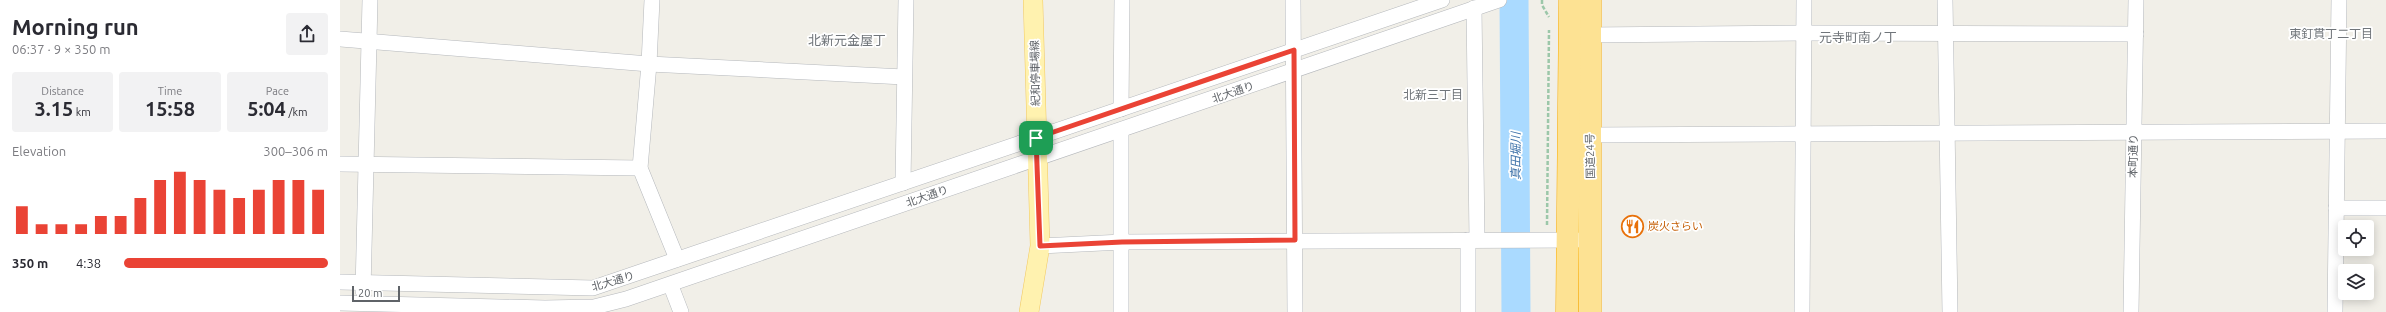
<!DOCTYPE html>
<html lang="en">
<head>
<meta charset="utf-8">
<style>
	body { margin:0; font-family:Ubuntu,"Noto Sans JP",sans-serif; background:#f2f2f3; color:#2b2b33; height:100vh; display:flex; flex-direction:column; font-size:15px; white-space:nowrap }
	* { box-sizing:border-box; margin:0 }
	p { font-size:13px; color:#7c7c81 }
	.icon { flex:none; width:22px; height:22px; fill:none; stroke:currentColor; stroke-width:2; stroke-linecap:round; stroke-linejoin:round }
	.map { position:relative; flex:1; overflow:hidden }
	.details { display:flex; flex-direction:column; background:#fff; width:340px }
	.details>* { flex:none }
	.fabs { position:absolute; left:1998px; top:220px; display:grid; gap:8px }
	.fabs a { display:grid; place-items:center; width:36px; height:36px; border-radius:4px; background:#fff; box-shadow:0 2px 10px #0003; font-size:20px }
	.scale { position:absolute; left:12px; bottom:10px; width:48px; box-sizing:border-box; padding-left:4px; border:2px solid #5f6368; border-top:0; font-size:11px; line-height:14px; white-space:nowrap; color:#5f6368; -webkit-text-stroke:3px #fff; paint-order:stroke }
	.pin { position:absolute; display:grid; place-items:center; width:34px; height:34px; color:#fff; margin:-17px; border-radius:8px; box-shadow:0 2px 6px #0006 }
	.round { display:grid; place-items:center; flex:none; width:42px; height:42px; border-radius:4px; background:#f2f2f3 }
	.overview { display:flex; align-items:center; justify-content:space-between; height:68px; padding:0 12px }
	h1 { font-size:22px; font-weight:700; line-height:30px }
	.figures { display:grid; grid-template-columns:repeat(3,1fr); gap:6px; height:68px; padding:4px 12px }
	.figures div { display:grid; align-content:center; border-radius:4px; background:#f2f2f3; text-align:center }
	.figures b { font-size:20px; font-weight:700 }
	.figures small { font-size:11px; font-weight:400 }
	.figures p { font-size:11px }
	.chart { height:112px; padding:8px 12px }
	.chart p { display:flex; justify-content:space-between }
	.chart svg { width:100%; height:72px; margin-top:4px; stroke:#ea4335; stroke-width:6 }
	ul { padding:0 12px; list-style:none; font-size:13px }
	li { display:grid; grid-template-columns:64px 48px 1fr; align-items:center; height:30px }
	li i { height:10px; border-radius:5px; background:#ea4335 }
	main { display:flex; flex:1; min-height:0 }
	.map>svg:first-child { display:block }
</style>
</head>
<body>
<main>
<section class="details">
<div class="overview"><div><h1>Morning run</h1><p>06:37 · 9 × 350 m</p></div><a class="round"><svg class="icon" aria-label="share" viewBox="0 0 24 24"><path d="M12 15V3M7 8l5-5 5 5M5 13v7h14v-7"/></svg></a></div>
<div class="figures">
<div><p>Distance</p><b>3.15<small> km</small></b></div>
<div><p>Time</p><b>15:58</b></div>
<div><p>Pace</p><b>5:04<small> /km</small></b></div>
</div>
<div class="chart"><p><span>Elevation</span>300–306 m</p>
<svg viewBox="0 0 160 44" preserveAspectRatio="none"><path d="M5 44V27M15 44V38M25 44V38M35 44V38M45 44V33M55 44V33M65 44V22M75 44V11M85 44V6M95 44V11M105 44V17M115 44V22M125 44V17M135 44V11M145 44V11M155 44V17"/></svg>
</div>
<ul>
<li><b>350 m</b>4:38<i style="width:100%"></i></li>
</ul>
</section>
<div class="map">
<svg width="2046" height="312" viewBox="0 0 2046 312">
	<rect width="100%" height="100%" fill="#f1efe8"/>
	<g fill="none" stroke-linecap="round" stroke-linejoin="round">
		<!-- river -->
		<polyline stroke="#aadaff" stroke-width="29" points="1174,0 1176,312"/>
		<defs>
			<g id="minor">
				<polyline points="312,0 309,64 300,168 337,259"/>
				<polyline points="953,0 955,312"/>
				<polyline points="1605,0 1610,312"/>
				<polyline points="1134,8 1137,240"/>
				<polyline points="1248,35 1464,33 1796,34"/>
				<polyline points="0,39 309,64 564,77"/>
				<polyline points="781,109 782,0"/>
				<polyline points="1249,135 2046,131"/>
				<polyline points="0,164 300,168"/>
				<polyline points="563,183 566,0"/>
				<polyline points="1996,208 2046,208"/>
				<polyline points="1128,240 1128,312"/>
				<polyline points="700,246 783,242 1237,240"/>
				<polyline points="0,282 253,288 1102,0"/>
				<polyline points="331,286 341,312"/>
				<polyline points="23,291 30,0"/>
				<polyline points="0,303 205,308 254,307 286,299 1159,0"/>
				<polyline points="781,312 781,130"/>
				<polyline points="1462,312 1464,0"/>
				<polyline points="1791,312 1796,0"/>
				<polyline points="1995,312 1999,0"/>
			</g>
			<polyline id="major" points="689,312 700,246 693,0"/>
			<g id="highway">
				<polyline points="1250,0 1250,312"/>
				<polyline points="1227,312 1230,0"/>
			</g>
		</defs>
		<!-- minor casing -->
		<use href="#minor" stroke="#b5b8bc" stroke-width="16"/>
		<!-- major casing -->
		<use href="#major" stroke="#f2c960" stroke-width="20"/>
		<!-- highway casing -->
		<use href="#highway" stroke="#f9ab00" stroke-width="23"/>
		<!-- path -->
		<g stroke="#9cc7a9" stroke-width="2.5" stroke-dasharray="4 2" stroke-linecap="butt">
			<polyline points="1202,0 1202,5 1209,17"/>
			<polyline points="1207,225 1209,30"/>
		</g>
		<!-- minor -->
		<use href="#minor" stroke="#fff" stroke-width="15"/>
		<!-- major -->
		<use href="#major" stroke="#fff2af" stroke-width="19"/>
		<!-- highway -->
		<use href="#highway" stroke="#fde293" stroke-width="22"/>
	</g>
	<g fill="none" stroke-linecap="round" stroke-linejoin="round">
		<defs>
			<polygon id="route" points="954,50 955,240 782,242 700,246 696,138"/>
		</defs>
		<!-- route casing -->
		<use href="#route" stroke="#fff" stroke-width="8"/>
		<!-- route -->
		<use href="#route" stroke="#ea4335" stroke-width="5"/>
	</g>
	<!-- icons -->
	<defs>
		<symbol id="restaurant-ring" viewBox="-11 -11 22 22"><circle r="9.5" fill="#fff" stroke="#e8710a" stroke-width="1.5"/><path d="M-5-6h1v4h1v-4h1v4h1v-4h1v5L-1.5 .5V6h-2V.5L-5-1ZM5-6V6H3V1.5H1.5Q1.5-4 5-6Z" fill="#e8710a"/></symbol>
	</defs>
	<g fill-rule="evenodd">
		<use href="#restaurant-ring" x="1280" y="214" width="25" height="25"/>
	</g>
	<g text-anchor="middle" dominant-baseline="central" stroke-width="3.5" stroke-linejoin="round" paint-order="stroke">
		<!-- street labels -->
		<g font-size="11" fill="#5f6368" stroke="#fff">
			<text transform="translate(695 73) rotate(-91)">紀和停車場線</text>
			<text transform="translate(893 92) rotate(-19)">北大通り</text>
			<text transform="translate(1250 156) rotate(-91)">国道24号</text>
			<text transform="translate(1793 156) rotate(-89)">本町通り</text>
			<text transform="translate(587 196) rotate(-19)">北大通り</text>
			<text transform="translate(273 281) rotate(-16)">北大通り</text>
		</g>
		<!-- food labels -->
		<g font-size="11" fill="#c56008" stroke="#fff" text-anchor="start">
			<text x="1308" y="226">炭火さらい</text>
		</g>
		<!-- neighbourhood labels -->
		<g font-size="12" fill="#70757a" stroke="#fff">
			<text x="1991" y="33">東釘貫丁二丁目</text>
			<text x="1093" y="94">北新三丁目</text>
		</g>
		<!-- water labels -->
		<g font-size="12" font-style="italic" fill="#4174aa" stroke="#fff">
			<text transform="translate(1175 156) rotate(-90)">真田堀川</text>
		</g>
		<!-- quarter labels -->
		<g font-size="13" fill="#70757a" stroke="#fff">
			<text x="1518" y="37">元寺町南ノ丁</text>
			<text x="507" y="40">北新元金屋丁</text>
		</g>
	</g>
</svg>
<div class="fabs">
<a><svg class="icon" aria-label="locate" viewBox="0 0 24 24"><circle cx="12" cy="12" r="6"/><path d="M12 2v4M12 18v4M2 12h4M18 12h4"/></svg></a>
<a><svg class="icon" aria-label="layers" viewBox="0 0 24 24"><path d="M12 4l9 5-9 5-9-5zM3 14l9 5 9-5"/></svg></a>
</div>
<div class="scale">20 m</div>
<div class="pin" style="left:696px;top:138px;background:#1e9e55"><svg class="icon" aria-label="arrive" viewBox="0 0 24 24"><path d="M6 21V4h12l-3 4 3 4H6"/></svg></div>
</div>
</main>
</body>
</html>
